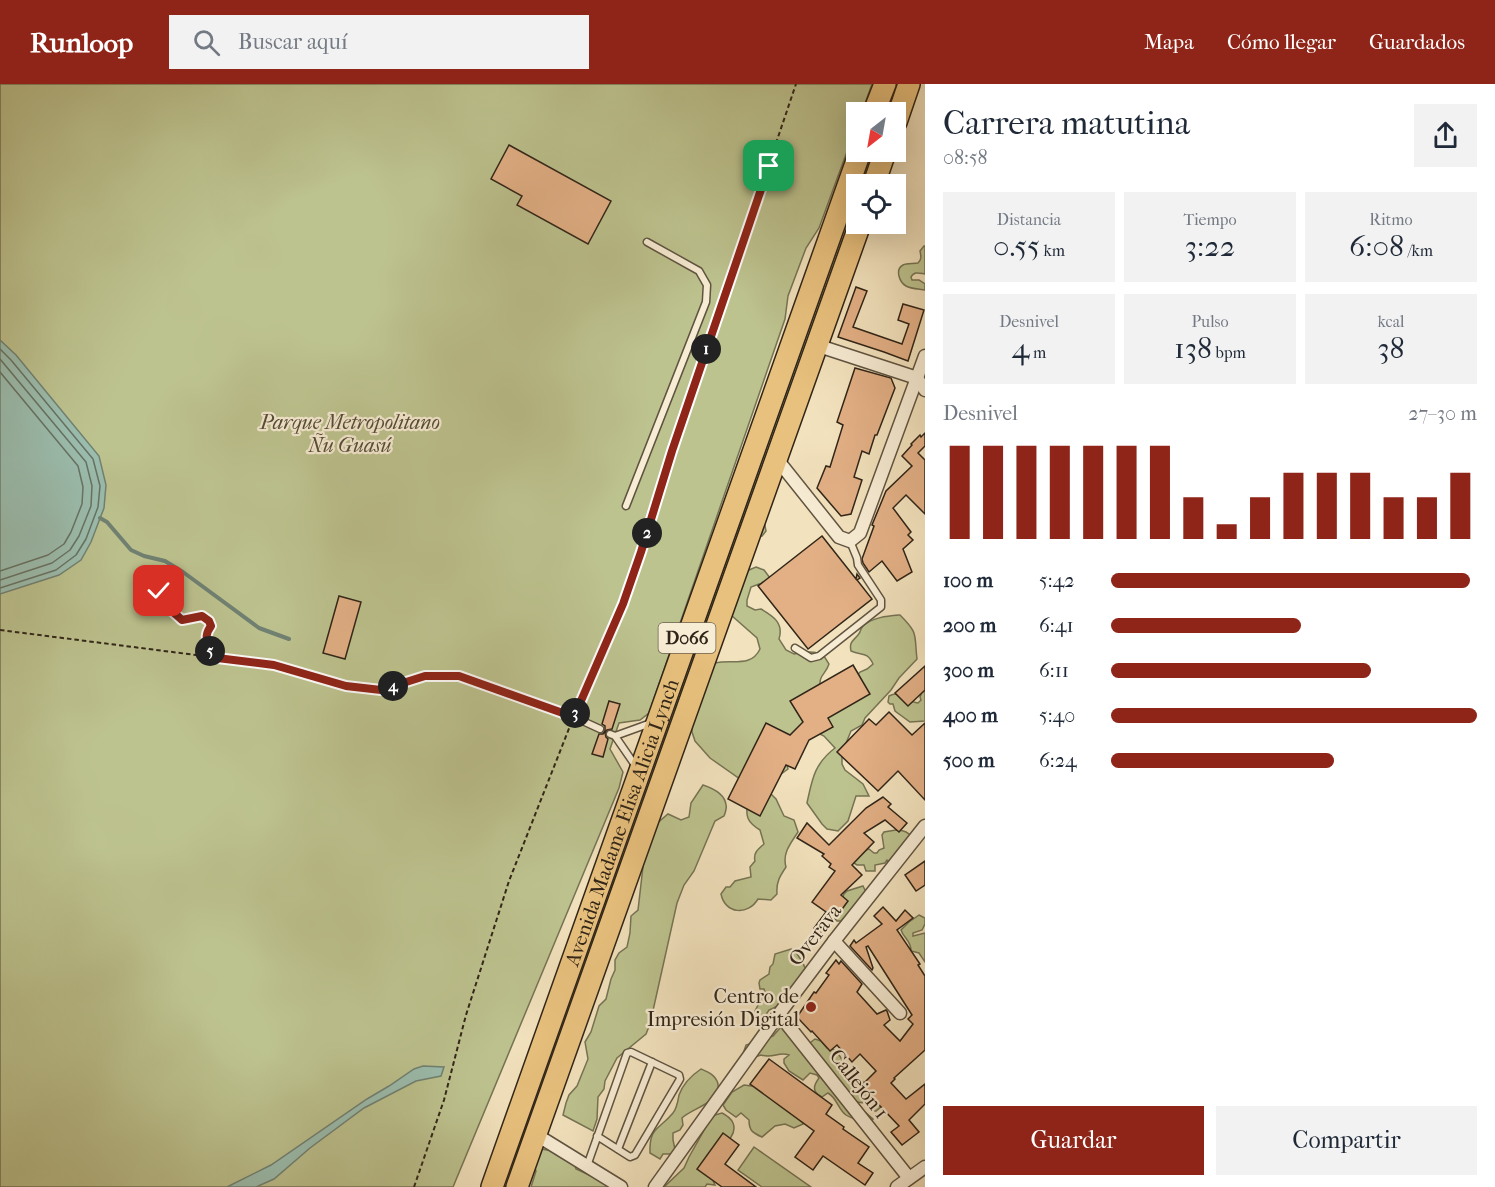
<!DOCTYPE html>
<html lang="es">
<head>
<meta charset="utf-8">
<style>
	body { margin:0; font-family:"IM FELL French Canon",serif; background:#f2f2f3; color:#1f2937; height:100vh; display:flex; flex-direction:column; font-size:22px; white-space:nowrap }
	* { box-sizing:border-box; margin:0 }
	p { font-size:20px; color:#747a83 }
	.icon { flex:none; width:33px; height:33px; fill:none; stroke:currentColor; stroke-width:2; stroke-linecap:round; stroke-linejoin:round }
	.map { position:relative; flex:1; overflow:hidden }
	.sheet { display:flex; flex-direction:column; background:#fff; width:570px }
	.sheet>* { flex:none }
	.needle { width:39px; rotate:211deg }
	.controls { position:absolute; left:846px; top:18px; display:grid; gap:12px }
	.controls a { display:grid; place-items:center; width:60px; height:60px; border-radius:0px; background:#fff; box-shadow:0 6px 24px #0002; font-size:30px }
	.pin { position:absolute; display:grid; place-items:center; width:51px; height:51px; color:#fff; margin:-26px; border-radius:12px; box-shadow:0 3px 9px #0006 }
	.km { position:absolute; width:30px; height:30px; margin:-15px; border-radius:50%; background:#222; color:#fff; font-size:16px; line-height:30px; text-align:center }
	.round { display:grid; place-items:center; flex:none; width:63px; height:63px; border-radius:0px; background:#f2f2f3 }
	.summary { display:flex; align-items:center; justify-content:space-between; height:102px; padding:0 18px }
	h1 { font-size:33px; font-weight:600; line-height:45px }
	.stats { display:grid; grid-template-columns:repeat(3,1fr); gap:9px; height:102px; padding:6px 18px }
	.stats div { display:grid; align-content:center; border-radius:0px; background:#f2f2f3; text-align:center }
	.stats b { font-size:30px; font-weight:600 }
	.stats small { font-size:16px; font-weight:400 }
	.stats p { font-size:16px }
	.chart { height:168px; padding:12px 18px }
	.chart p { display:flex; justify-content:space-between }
	.chart svg { width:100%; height:108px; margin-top:6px; stroke:#8f2418; stroke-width:6 }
	.cta { display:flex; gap:12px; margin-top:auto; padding:12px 18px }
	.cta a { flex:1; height:69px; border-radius:0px; background:#8f2418; color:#fff; font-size:24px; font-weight:600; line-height:69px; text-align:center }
	.cta a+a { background:#f2f2f3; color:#1f2937 }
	ul { padding:0 18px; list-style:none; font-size:20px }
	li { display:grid; grid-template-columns:96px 72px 1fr; align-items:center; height:45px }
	li i { height:15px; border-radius:8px; background:#8f2418 }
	header { display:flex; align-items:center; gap:36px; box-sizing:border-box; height:84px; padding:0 30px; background:#8f2418; color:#fff }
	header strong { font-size:28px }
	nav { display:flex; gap:33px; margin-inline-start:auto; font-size:21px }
	.search { width:420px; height:54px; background:#f2f2f3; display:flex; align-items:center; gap:15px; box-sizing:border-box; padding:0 21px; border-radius:0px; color:#747a83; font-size:22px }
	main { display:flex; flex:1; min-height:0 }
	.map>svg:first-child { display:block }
</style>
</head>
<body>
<header>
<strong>Runloop</strong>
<div class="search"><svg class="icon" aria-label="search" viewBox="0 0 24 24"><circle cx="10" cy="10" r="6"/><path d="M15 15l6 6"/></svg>Buscar aquí</div>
<nav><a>Mapa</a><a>Cómo llegar</a><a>Guardados</a></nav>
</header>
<main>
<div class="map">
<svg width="925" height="1103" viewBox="0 0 925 1103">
	<rect width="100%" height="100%" fill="#f2e2bd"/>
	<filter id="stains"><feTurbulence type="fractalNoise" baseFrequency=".00333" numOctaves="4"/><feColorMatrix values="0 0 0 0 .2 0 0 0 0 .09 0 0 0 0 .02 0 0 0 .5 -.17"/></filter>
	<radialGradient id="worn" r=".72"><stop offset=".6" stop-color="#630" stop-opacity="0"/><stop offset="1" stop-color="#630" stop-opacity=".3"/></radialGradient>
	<!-- green -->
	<g fill="#bdc38f" stroke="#767454" stroke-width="1.5">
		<polygon points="0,0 872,0 862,28 856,28 856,43 819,144 806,164 788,212 785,235 649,629 640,636 619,639 610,665 623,688 619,704 453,1103 0,1103"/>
		<polygon points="856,106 856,126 798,292 764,437 766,447 762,452 752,454 532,1029 550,978 552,959"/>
		<path d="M924,162H925V190C919,189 914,187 911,193L912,196H919L925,200V206C920,205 911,205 906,202C899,198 895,185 903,181C907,179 914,180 918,179C922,175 921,172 920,167Z"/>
		<path d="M756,483L764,486L773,498L768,501L759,500L751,503L747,516V522L755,526L761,525C773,532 784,539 779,555L786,566L794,570C803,568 816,566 824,572C824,572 829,580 829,580C825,592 819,590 820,603L854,595L860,588L867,585L873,580C867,567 862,572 851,567C849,558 853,557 858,551C862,546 859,547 863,542C873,533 888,532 900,531C919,550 914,550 917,575L899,594L891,606L865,634L862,641L851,647L842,669V680L845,686L863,700L869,712H856L848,737L838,747L827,745L822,740L807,719C812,696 814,680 835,664L824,652L808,644L786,677L788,685L770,698L740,695L710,674L695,657L692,648L691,633L715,579C732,575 751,584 760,565L757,554L731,531L745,490L749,486Z"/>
		<path d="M925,607V637L910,638L895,627L893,620H890L888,618L889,612C902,605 906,618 918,619L921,616L920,613L922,608Z"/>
		<path d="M703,701C712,704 725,710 726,721C727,723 725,730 724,732L715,737L694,787L684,801L677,819L650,940L646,950L617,974L605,997L604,1005L598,1013L597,1035L593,1047L563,1031L566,1019L569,1011L577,1002L588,975L585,958L591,948L599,922L606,915L611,895L615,886V876L619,869L627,863L630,849L631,832L638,826L647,748L668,730L681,736L689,733L691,719Z"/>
		<path d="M771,710L776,715L784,732L794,736L798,748C791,759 782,769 786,783C780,792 776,798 777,810L771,816L758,815C748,832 725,830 721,810L726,803H730L735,797L751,793L750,783L755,777C753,769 758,765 764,760L760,746C747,738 745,732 748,718Z"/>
		<path d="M896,746C904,746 908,748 913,754L892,780L887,776L885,779L875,781V787H866L864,781H857L846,774L861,771L866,766L869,765L874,769H877L879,766L884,764L882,751L884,748Z"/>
		<polygon points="863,802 867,810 841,837 837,837 835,835 844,810 847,807"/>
		<path d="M919,831L925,834V840L922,846L913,849V852L925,849V878L919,869L911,867C911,856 904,855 901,846L909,838Z"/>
		<path d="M791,865L795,867C801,875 805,882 808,891L778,922L769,926L765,932L761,933L758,932L755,927L765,908L764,905H760L759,899L760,896L769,890L770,883L773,880L775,870Z"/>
		<path d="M780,944H783L788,948C790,960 797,958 807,961L815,955L821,957L827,964C837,964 841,974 845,981L842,990L844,993L850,995L856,993L865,999L880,1020L881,1023L876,1027H872L865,1019L856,1018L854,1025L866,1029L873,1035L869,1040C862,1037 852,1035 846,1031C838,1025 837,1014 828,1009L822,1013C812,1008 813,1002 819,994L817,991L810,989L803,996L789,987L784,979V975L789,971C779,967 773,975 761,971L755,973L745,970L744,967L746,961L773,952Z"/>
		<path d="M701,985C708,988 716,991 718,1000C721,1019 692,1024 682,1034L683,1041L680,1046L673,1049V1056L676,1070H663L660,1075L650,1069C649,1043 659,1046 673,1029C677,1024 678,1017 679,1011C683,1000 692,991 701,985Z"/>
		<path d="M744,1001L751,1002L754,1001L800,1028L803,1040L794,1044L785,1040L775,1042L762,1053C753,1049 749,1047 749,1036L741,1029L736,1033L726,1026L723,1021L732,1008Z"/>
		<path d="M722,1029C732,1034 738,1042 731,1053C729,1057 724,1060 721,1064C717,1071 713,1079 709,1087L715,1101L707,1100L705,1103H664L684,1084L689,1073L711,1034L715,1031Z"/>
		<polygon points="754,1063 811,1103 762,1103 738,1086"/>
		<polygon points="541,1065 553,1067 564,1075 570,1074 574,1079 576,1085 615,1103 531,1103 536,1087 535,1084 532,1082"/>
	</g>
	<!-- water -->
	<g fill="#9bbeaf" stroke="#708173" stroke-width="1.5">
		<polygon points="0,256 16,271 99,372 106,401 104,424 91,458 81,476 59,491 0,510"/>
		<polygon points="423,982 444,983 441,992 416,997 364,1024 310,1064 274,1095 256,1103 227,1103 271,1081 367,1015 389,1002 414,985"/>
	</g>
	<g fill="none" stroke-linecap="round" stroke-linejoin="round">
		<!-- shore -->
		<g stroke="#667264" stroke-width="1.5">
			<polyline points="0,265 11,276 93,375 100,402 98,423 86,455 76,471 56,486 0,504"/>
			<polyline points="0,275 86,378 92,402 91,422 79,452 70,466 52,479 0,496"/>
			<polyline points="0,288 78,382 83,403 82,420 71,448 64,460 48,471 0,487"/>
		</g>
		<!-- stream -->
		<polyline stroke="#708173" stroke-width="4" points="100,434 107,438 131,466 144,472 165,477 183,488 259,544 289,555"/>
	</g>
	<!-- building -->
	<g fill="#e3b086" stroke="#302518" stroke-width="1.5">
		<polygon points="509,61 611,117 588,160 517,121 522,112 491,95"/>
		<polygon points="856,203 867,207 853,243 902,260 909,240 898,236 903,220 924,226 908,277 884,268 838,253"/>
		<polygon points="855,284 891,294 895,304 877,351 875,351 869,370 862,367 854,393 862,396 851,430 841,432 817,404 826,382 830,383 843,341 837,338"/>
		<polygon points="925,349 925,362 918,369 925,376 925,430 906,411 893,424 911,448 908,451 913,456 903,465 912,488 897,497 882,477 869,488 863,479 862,475 874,442 872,441 886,407 912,382 902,372 912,361 911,360 920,351 921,353"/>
		<polygon points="822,452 856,495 857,490 860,494 857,496 872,515 808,565 758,502"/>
		<polygon points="339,512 361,518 345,575 323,569"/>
		<polygon points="853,581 870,610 828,634 833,643 809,656 795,685 786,681 760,732 728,715 766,639 790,651 803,638 790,617"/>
		<polygon points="925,582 925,606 908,622 895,609"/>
		<polygon points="609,617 620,620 612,645 607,646 605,649 606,653 608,655 603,673 592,670 599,650 603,650 605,647 605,642 602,640"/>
		<polygon points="889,628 912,651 925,639 925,716 898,687 878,707 837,668 869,635 876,641"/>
		<polygon points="883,713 891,720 888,723 907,739 899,748 885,736 864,749 874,758 852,781 862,791 841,811 848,817 823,851 814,844 826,828 812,818 835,787 829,783 831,780 822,772 824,770 797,754 807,739 829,761 866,724"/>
		<polygon points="925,777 925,801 916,807 905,791"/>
		<polygon points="883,823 896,837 905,826 913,834 897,846 920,880 918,881 925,892 925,966 894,994 895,995 891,999 906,1015 925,1000 925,1020 909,1036 919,1048 902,1061 891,1048 899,1042 861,1002 876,987 860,970 852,978 837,961 830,967 812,947 811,948 797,933 814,908 816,909 829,891 826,889 836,876 839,880 841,877 862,900 857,908 877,930 886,926 887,927 890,936 884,941 900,957 913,940 908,935 912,931 868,862 866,863 873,884 872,886 850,862 854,856 856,859 882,840 874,832"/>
		<polygon points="769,975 832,1021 826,1030 844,1043 843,1045 869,1063 858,1079 873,1089 865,1101 823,1072 813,1086 795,1073 814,1047 750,1000"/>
		<polygon points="723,1049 739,1061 725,1080 756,1103 722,1103 697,1085"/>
	</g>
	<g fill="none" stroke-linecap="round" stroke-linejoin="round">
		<defs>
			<g id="lane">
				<polyline points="626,422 706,218 707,201 699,187 647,158"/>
				<polyline points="795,564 811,574 819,572 881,523 881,516 858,481 857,474 850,457"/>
				<polyline points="574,633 600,645"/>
				<polyline points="610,650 615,652 637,684"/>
				<polyline points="615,652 651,639"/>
				<polyline points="618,1065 652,978"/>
				<polyline points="587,1082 627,969 631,968 679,991 680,995 635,1071 630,1073 597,1052"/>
			</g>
			<g id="street">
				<polyline points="816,261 917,294 925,306"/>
				<polyline points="776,374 839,453 850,457 860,449 925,272"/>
				<polyline points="834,857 900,929"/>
				<polyline points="779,930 909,1094"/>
				<polyline points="535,1050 621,1103"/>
				<polyline points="655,1103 779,930 834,857 925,742"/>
				<polyline points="897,1103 925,1083"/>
			</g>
			<g id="highway">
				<polyline points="874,28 885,0"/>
				<polyline points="896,38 909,0"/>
				<polyline points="874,100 885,68"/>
				<path id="s1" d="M492,1103L860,68"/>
				<polyline points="517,1103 860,140"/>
			</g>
		</defs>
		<!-- lane casing -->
		<use href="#lane" stroke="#605441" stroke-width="9"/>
		<!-- street casing -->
		<use href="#street" stroke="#605441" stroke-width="15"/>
		<!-- highway casing -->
		<use href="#highway" stroke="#302518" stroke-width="24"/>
		<!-- path -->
		<g stroke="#302518" stroke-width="2" stroke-dasharray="4.5 3" stroke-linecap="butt">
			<polygon points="160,507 165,513 157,525 150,517"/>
			<path d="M162,518L182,536L202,532L209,537L211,542C202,554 210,559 209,573"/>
			<polyline points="0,546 274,581 346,602 381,606 425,592 459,592 565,630"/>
			<polyline points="577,625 623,520 641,468 672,367 796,0"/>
			<polyline points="414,1103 444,1016 466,931 509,797 570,642"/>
		</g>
		<!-- lane -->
		<use href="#lane" stroke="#f7ecd4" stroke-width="6"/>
		<!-- street -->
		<use href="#street" stroke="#f7ecd4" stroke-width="12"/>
		<!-- highway -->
		<use href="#highway" stroke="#e9c17e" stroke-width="21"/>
	</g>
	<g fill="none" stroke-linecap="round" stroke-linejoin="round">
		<defs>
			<path id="route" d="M159,507L165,513L162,518L182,536L202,532L209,537L211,542C202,554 210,559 209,573L274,581L346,602L381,606L425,592H459L574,633L623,520L641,468L672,367L769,82"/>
		</defs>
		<!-- route casing -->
		<use href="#route" stroke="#fff" stroke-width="12"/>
		<!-- route -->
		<use href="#route" stroke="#8f2418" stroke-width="8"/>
	</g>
	<!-- markers -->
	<circle fill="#8f2418" stroke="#f7ecd4" stroke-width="2" cx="811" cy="923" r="6"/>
	<g text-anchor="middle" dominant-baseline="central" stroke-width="4.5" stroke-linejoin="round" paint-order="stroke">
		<!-- shield labels -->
		<rect fill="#f7ecd4" stroke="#6c6150" stroke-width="1.5" x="658.5" y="539" width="57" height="30" rx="4.5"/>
		<g font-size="18" font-weight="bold" fill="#302518">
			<text x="687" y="554">D066</text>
		</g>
		<!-- park labels -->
		<g font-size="20" font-style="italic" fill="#534c36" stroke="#f7ecd4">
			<text x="350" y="338">Parque Metropolitano<tspan x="350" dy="23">Ñu Guasú</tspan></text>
		</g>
		<!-- street labels -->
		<g font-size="20" fill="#302518" stroke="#f7ecd4">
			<text stroke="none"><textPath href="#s1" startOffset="387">Avenida Madame Elisa Alicia Lynch</textPath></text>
			<text transform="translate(815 851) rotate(-52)">Overava</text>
			<text transform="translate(859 1000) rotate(52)">Callejón 1</text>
		</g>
		<!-- poi labels -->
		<g font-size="20" fill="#302518" stroke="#f7ecd4" text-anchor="end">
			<text x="799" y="912">Centro de<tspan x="799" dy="23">Impresión Digital</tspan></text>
		</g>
	</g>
	<rect width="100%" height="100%" filter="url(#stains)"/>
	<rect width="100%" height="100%" fill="url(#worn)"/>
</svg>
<div class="controls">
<a><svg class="needle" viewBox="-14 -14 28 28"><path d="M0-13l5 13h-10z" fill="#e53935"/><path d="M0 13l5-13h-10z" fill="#747a83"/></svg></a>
<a><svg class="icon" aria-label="locate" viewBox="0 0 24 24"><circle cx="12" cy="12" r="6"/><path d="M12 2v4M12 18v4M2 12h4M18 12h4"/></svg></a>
</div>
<div class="pin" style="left:769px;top:82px;background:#1e9e55"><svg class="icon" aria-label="arrive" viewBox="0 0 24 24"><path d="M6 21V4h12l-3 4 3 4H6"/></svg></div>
<div class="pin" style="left:159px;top:507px;background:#d93025"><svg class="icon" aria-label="check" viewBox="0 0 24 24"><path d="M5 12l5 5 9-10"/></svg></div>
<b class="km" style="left:706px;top:265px">1</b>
<b class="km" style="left:647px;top:449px">2</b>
<b class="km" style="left:575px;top:629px">3</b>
<b class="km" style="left:393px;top:602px">4</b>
<b class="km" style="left:210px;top:567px">5</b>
</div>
<section class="sheet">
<div class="summary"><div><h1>Carrera matutina</h1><p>08:58</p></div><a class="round"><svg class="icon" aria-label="share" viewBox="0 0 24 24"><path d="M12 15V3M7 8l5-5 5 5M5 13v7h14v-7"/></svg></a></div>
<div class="stats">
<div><p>Distancia</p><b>0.55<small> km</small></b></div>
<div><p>Tiempo</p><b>3:22</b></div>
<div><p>Ritmo</p><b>6:08<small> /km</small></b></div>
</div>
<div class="stats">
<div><p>Desnivel</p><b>4<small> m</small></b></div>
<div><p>Pulso</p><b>138<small> bpm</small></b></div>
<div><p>kcal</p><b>38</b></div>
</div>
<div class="chart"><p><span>Desnivel</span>27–30 m</p>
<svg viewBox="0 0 160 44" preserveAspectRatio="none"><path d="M5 44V6M15 44V6M25 44V6M35 44V6M45 44V6M55 44V6M65 44V6M75 44V27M85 44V38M95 44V27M105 44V17M115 44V17M125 44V17M135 44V27M145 44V27M155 44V17"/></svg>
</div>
<ul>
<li><b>100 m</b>5:42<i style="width:98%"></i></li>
<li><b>200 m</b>6:41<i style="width:52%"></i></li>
<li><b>300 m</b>6:11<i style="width:71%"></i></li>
<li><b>400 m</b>5:40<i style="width:100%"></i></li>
<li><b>500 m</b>6:24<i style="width:61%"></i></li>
</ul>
<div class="cta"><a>Guardar</a><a>Compartir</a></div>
</section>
</main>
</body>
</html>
